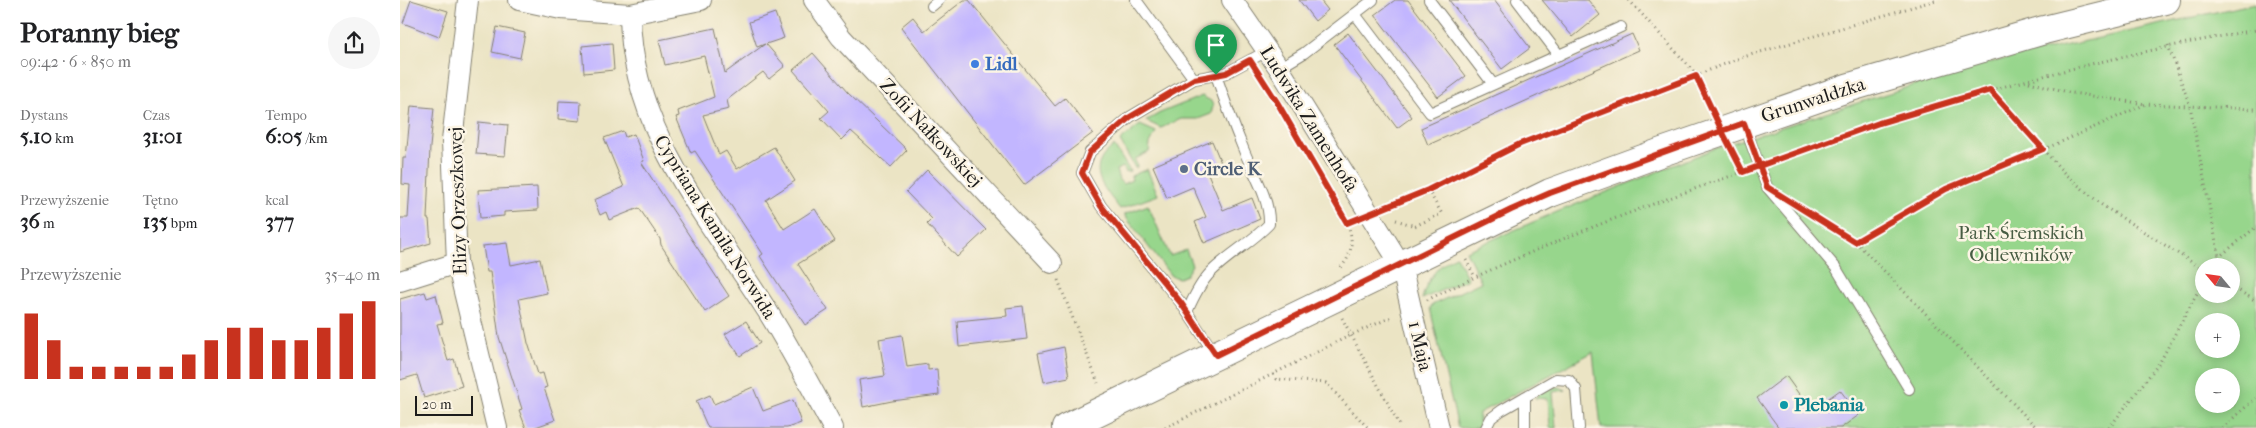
<!DOCTYPE html>
<html lang="pl">
<head>
<meta charset="utf-8">
<style>
	body { margin:0; font-family:"IM FELL French Canon",serif; background:#f6f6f6; color:#202124; height:100vh; display:flex; flex-direction:column; font-size:19px; white-space:nowrap }
	* { box-sizing:border-box; margin:0 }
	p { font-size:16px; color:#757577 }
	.icon { flex:none; width:28px; height:28px; fill:none; stroke:currentColor; stroke-width:2; stroke-linecap:round; stroke-linejoin:round }
	.map { position:relative; flex:1; overflow:hidden }
	.drawer { display:flex; flex-direction:column; background:#fff; width:400px }
	.drawer>* { flex:none }
	.needle { width:32px; rotate:299deg }
	.tools { position:absolute; left:1795px; top:258px; display:grid; gap:10px }
	.tools a { display:grid; place-items:center; width:45px; height:45px; border-radius:50%; background:#fff; box-shadow:0 2px 12px #0003; font-size:25px }
	.scale { position:absolute; left:15px; bottom:12px; width:58px; box-sizing:border-box; padding-left:5px; border:2px solid #1c1c1c; border-top:0; font-size:14px; line-height:18px; white-space:nowrap; color:#1c1c1c; -webkit-text-stroke:4px #fcf5e5; paint-order:stroke }
	.pin { position:absolute; display:grid; place-items:center; width:42px; height:42px; color:#fff; margin:-51px -21px; border-radius:50% 50% 50% 0; rotate:-45deg; box-shadow:0 0 5px #0007 }
	.pin .icon { rotate:45deg }
	.round { display:grid; place-items:center; flex:none; width:52px; height:52px; border-radius:26px; background:#f6f6f6 }
	.headline { display:flex; align-items:center; justify-content:space-between; height:85px; padding:0 20px }
	h1 { font-size:28px; font-weight:800; line-height:38px }
	.figures { display:grid; grid-template-columns:repeat(3,1fr); gap:8px; height:85px; padding:5px 20px }
	.figures div { display:grid; align-content:center }
	.figures b { font-size:21px; font-weight:800 }
	.figures small { font-size:14px; font-weight:400 }
	.figures p { font-size:14px }
	.chart { height:140px; padding:10px 20px }
	.chart p { display:flex; justify-content:space-between }
	.chart svg { width:100%; height:90px; margin-top:5px; stroke:#c8321e; stroke-width:6 }
	main { display:flex; flex:1; min-height:0 }
	.map>svg:first-child { display:block }
</style>
</head>
<body>
<main>
<section class="drawer">
<div class="headline"><div><h1>Poranny bieg</h1><p>09:42 · 6 × 850 m</p></div><a class="round"><svg class="icon" aria-label="share" viewBox="0 0 24 24"><path d="M12 15V3M7 8l5-5 5 5M5 13v7h14v-7"/></svg></a></div>
<div class="figures">
<div><p>Dystans</p><b>5.10<small> km</small></b></div>
<div><p>Czas</p><b>31:01</b></div>
<div><p>Tempo</p><b>6:05<small> /km</small></b></div>
</div>
<div class="figures">
<div><p>Przewyższenie</p><b>36<small> m</small></b></div>
<div><p>Tętno</p><b>135<small> bpm</small></b></div>
<div><p>kcal</p><b>377</b></div>
</div>
<div class="chart"><p><span>Przewyższenie</span>35–40 m</p>
<svg viewBox="0 0 160 44" preserveAspectRatio="none"><path d="M5 44V12M15 44V25M25 44V38M35 44V38M45 44V38M55 44V38M65 44V38M75 44V32M85 44V25M95 44V19M105 44V19M115 44V25M125 44V25M135 44V19M145 44V12M155 44V6"/></svg>
</div>
</section>
<div class="map">
<svg width="1856" height="428" viewBox="0 0 1856 428">
	<rect width="100%" height="100%" fill="#fcf5e5"/>
	<filter id="ink" filterUnits="userSpaceOnUse"><feTurbulence type="fractalNoise" baseFrequency=".02" numOctaves="2"/><feDisplacementMap in="SourceGraphic" scale="10" xChannelSelector="R" yChannelSelector="G"/><feConvolveMatrix kernelMatrix="1 2 1 2 8 2 1 2 1" color-interpolation-filters="sRGB"/></filter>
	<filter id="wash" filterUnits="userSpaceOnUse"><feTurbulence type="fractalNoise" baseFrequency=".0096" numOctaves="4" result="noise"/><feDisplacementMap in="SourceGraphic" scale="20" xChannelSelector="R" yChannelSelector="G"/><feGaussianBlur stdDeviation="1.12" result="paint"/><feColorMatrix in="noise" values="0 0 0 0 0 0 0 0 0 0 0 0 0 0 0 0 0 1.4 0 .05"/><feComposite in="paint" operator="in"/></filter>
	<g filter="url(#wash)">
		<rect width="100%" height="100%" fill="#ebe4c4"/>
		<!-- green -->
		<g fill="#97d68c" stroke="#5a7954" fill-rule="evenodd">
			<path d="M1856,3V428H1201L1193,352L1079,413V428H1058L1030,308L1032,305L1081,282L1066,251L1147,216L1316,148L1574,66ZM1804,266H1831V294H1804ZM1804,321H1831V349H1804ZM1804,376H1831V404H1804Z"/>
			<polygon points="802,96 811,101 813,106 811,114 798,119 781,119 761,128 746,121 760,113"/>
			<polygon points="740,125 756,132 750,143 749,152 735,159 737,167 735,168 720,141"/>
			<path d="M714,146L730,171L726,172L723,167L716,170L719,180L723,184L732,180L731,176L747,169L758,195L720,209C703,187 684,168 714,146Z"/>
			<polygon points="748,205 770,256 786,250 792,265 786,275 779,278 771,276 725,216 725,214"/>
			<path d="M1056,256L1068,279L1022,299C1027,279 1037,265 1056,256Z"/>
			<polygon points="1152,387 1159,387 1166,390 1153,392 1156,428 1150,428 1148,399 1135,398 1142,391"/>
		</g>
		<g id="blocks">
			<!-- building -->
			<g fill="#c2b6ff">
				<polygon points="11,0 48,11 39,37 3,23"/>
				<polygon points="564,0 569,0 655,106 665,98 693,133 624,185 501,27 513,17 524,31"/>
				<polygon points="899,0 920,0 928,10 915,21"/>
				<polygon points="995,0 1008,0 1066,76 1038,97 975,15"/>
				<polygon points="1049,0 1094,0 1130,48 1102,69"/>
				<polygon points="1142,0 1188,0 1200,15 1173,37"/>
				<polygon points="375,13 384,38 366,44 385,66 369,79 363,72 327,100 329,109 303,115 319,155 326,151 337,169 374,147 395,181 366,200 384,229 415,209 435,241 398,264 428,310 405,325 360,256 363,254 295,151 291,153 276,117 279,116 278,111 314,97 304,56 265,65 259,40 315,28 325,73 365,44 357,47 349,22"/>
				<polygon points="97,27 125,33 120,58 92,52"/>
				<polygon points="948,33 1012,117 997,128 934,44"/>
				<polygon points="1232,34 1239,50 1028,145 1021,128"/>
				<polygon points="212,43 214,70 184,73 182,46"/>
				<polygon points="413,53 448,93 507,150 491,167 451,131 442,140 421,118 429,111 393,70"/>
				<polygon points="159,101 181,102 180,121 158,119"/>
				<polygon points="11,106 34,108 30,147 27,219 29,219 31,243 0,252 0,218 8,218 10,185 2,184 3,158 6,158"/>
				<polygon points="79,122 108,125 105,156 76,154"/>
				<polygon points="223,131 225,137 234,134 244,161 241,162 329,296 305,312 261,245 260,239 239,208 209,220 206,212 200,215 194,200 224,187 204,138"/>
				<polygon points="812,141 822,165 807,171 823,210 852,198 860,219 804,243 795,222 806,217 793,187 767,198 753,166"/>
				<polygon points="527,170 586,230 557,257 527,224 532,219 506,192"/>
				<polygon points="137,187 138,210 104,212 104,216 80,218 78,190"/>
				<polygon points="107,243 111,265 140,259 147,293 119,299 128,343 138,374 143,373 147,387 144,388 155,420 133,428 126,428 119,410 122,409 99,337 90,272 87,272 83,246"/>
				<polygon points="25,292 27,298 36,295 43,323 37,324 48,361 54,359 62,386 24,398 17,375 0,380 0,299"/>
				<polygon points="623,306 627,339 559,347 557,321 607,316 606,308"/>
				<polygon points="346,321 360,343 340,356 325,334"/>
				<polygon points="502,335 507,367 528,364 528,370 537,369 539,395 492,401 463,407 459,380 485,376 479,339"/>
				<polygon points="664,347 669,377 644,382 638,353"/>
				<polygon points="1386,376 1411,411 1440,390 1459,415 1441,428 1379,428 1357,398"/>
				<polygon points="353,387 363,411 393,400 401,423 387,428 308,428 296,401 310,395 314,404"/>
			</g>
		</g>
	</g>
	<g filter="url(#ink)">
		<use href="#blocks" fill-opacity="0" stroke="#848070" stroke-width="1"/>
		<g fill="none" stroke-linecap="round" stroke-linejoin="round">
			<defs>
				<g id="service">
					<polyline points="736,0 794,79"/>
					<polyline points="1029,0 1093,84"/>
					<polyline points="1117,0 1159,55"/>
					<polyline points="532,6 539,0"/>
					<polyline points="955,14 1030,113 1221,27"/>
					<polyline points="879,68 904,53 973,0"/>
					<polyline points="1344,124 1367,187 1436,268 1509,389"/>
					<path d="M787,312C793,298 800,283 811,272C829,254 852,242 869,224C870,197 852,172 843,148C833,124 824,99 816,75"/>
					<polyline points="815,354 781,303 701,206 682,173 690,152 730,117 794,79 826,73 867,51"/>
					<polyline points="1125,397 1125,428"/>
					<polyline points="1086,428 1091,418 1102,410 1156,379 1169,380 1176,389 1179,428"/>
				</g>
				<g id="minor">
					<polyline points="68,0 52,141 57,263 97,428"/>
					<polyline points="119,0 161,9 230,14 301,0"/>
					<polyline points="414,0 441,37 652,263"/>
					<polyline points="832,0 879,68 1001,265 1039,428"/>
					<path d="M230,14C231,132 308,217 368,312C391,349 412,389 433,428"/>
					<polyline points="0,281 57,263"/>
				</g>
				<polyline id="secondary" points="666,428 1150,193 1262,152 1447,88 1644,30 1766,0"/>
			</defs>
			<!-- service casing -->
			<use href="#service" stroke="#848070" stroke-width="12"/>
			<!-- minor casing -->
			<use href="#minor" stroke="#848070" stroke-width="22"/>
			<!-- secondary casing -->
			<use href="#secondary" stroke="#848070" stroke-width="30"/>
			<!-- path -->
			<g stroke="#848070" stroke-width="3" stroke-dasharray="1 4" stroke-linecap="butt">
				<polyline points="1229,0 1297,75 1312,111"/>
				<polyline points="1768,45 1790,106 1819,257"/>
				<polyline points="1629,82 1672,93 1745,104"/>
				<polyline points="1590,90 1666,175 1702,205 1804,270"/>
				<polyline points="1331,150 1342,171"/>
				<path d="M1372,161C1408,148 1444,134 1480,123C1603,84 1729,52 1856,30"/>
				<path d="M916,168C932,195 970,239 940,268"/>
				<polyline points="1028,190 1042,214"/>
				<polyline points="987,206 1028,190 1120,145 1340,58 1536,0"/>
				<polyline points="1409,213 1455,241 1637,428"/>
				<polyline points="996,220 1015,226 1041,214"/>
				<polyline points="1455,241 1546,189 1661,142 1746,104 1856,109"/>
				<polyline points="1066,260 1075,277"/>
				<polyline points="1813,266 1819,257 1856,227"/>
				<polyline points="658,280 698,383"/>
				<polyline points="1831,286 1856,301"/>
				<path d="M1027,300C1130,249 1239,208 1348,170"/>
				<polyline points="942,318 1001,428"/>
				<polyline points="873,374 876,379 926,383 968,428"/>
				<polyline points="765,428 951,335 994,316"/>
				<polyline points="1709,428 1760,362 1804,280"/>
				<polyline points="1822,428 1856,398"/>
			</g>
			<!-- service -->
			<use href="#service" stroke="#fff" stroke-width="10"/>
			<!-- minor -->
			<use href="#minor" stroke="#fff" stroke-width="20"/>
			<!-- secondary -->
			<use href="#secondary" stroke="#fff" stroke-width="28"/>
		</g>
	</g>
	<g fill="none" stroke-linecap="round" stroke-linejoin="round" filter="url(#ink)">
		<defs>
			<polyline id="route" points="816,75 794,79 730,117 690,152 682,173 701,206 781,303 816,355 1111,210 1150,193 1322,131 1343,172 1359,166 1479,123 1590,90 1643,149 1546,189 1455,242 1367,187 1344,123 1322,131 1296,76 1120,144 1028,190 947,223 877,102 850,60 826,73 816,75"/>
		</defs>
		<!-- route casing -->
		<use href="#route" stroke="#fff" stroke-width="10"/>
		<!-- route -->
		<use href="#route" stroke="#c8321e" stroke-width="6"/>
	</g>
	<!-- markers -->
	<circle fill="#3f7fe0" stroke="#fcf5e5" stroke-width="2" cx="575" cy="64" r="5"/>
	<circle fill="#5c6f8a" stroke="#fcf5e5" stroke-width="2" cx="784" cy="169" r="5"/>
	<circle fill="#0f9aa8" stroke="#fcf5e5" stroke-width="2" cx="1384" cy="405" r="5"/>
	<g text-anchor="middle" dominant-baseline="central" stroke-width="5" stroke-linejoin="round" paint-order="stroke">
		<!-- shop labels -->
		<g font-size="19" font-weight="bold" fill="#366cbe" stroke="#fcf5e5" text-anchor="start">
			<text x="585" y="64">Lidl</text>
		</g>
		<!-- street labels -->
		<g font-size="19" fill="#1c1c1c" stroke="#fcf5e5">
			<text transform="translate(1413 100) rotate(-18)">Grunwaldzka</text>
			<text transform="translate(909 119) rotate(58)">Ludwika Zamenhofa</text>
			<text transform="translate(531 133) rotate(47)">Zofii Nałkowskiej</text>
			<text transform="translate(58 201) rotate(-92)">Elizy Orzeszkowej</text>
			<text transform="translate(315 227) rotate(58)">Cypriana Kamila Norwida</text>
			<text transform="translate(1020 346) rotate(77)">1 Maja</text>
		</g>
		<!-- service labels -->
		<g font-size="19" font-weight="bold" fill="#4e5e75" stroke="#fcf5e5" text-anchor="start">
			<text x="794" y="169">Circle K</text>
		</g>
		<!-- park labels -->
		<g font-size="19" fill="#475d43" stroke="#fcf5e5">
			<text x="1621" y="233">Park Śremskich<tspan x="1621" dy="22">Odlewników</tspan></text>
		</g>
		<!-- culture labels -->
		<g font-size="19" font-weight="bold" fill="#0d838f" stroke="#fcf5e5" text-anchor="start">
			<text x="1394" y="405">Plebania</text>
		</g>
	</g>
</svg>
<div class="tools">
<a><svg class="needle" viewBox="-14 -14 28 28"><path d="M0-13l5 13h-10z" fill="#e53935"/><path d="M0 13l5-13h-10z" fill="#757577"/></svg></a>
<a>+</a>
<a>−</a>
</div>
<div class="scale">20 m</div>
<div class="pin" style="left:816px;top:75px;background:#1e9e55"><svg class="icon" aria-label="arrive" viewBox="0 0 24 24"><path d="M6 21V4h12l-3 4 3 4H6"/></svg></div>
</div>
</main>
</body>
</html>
